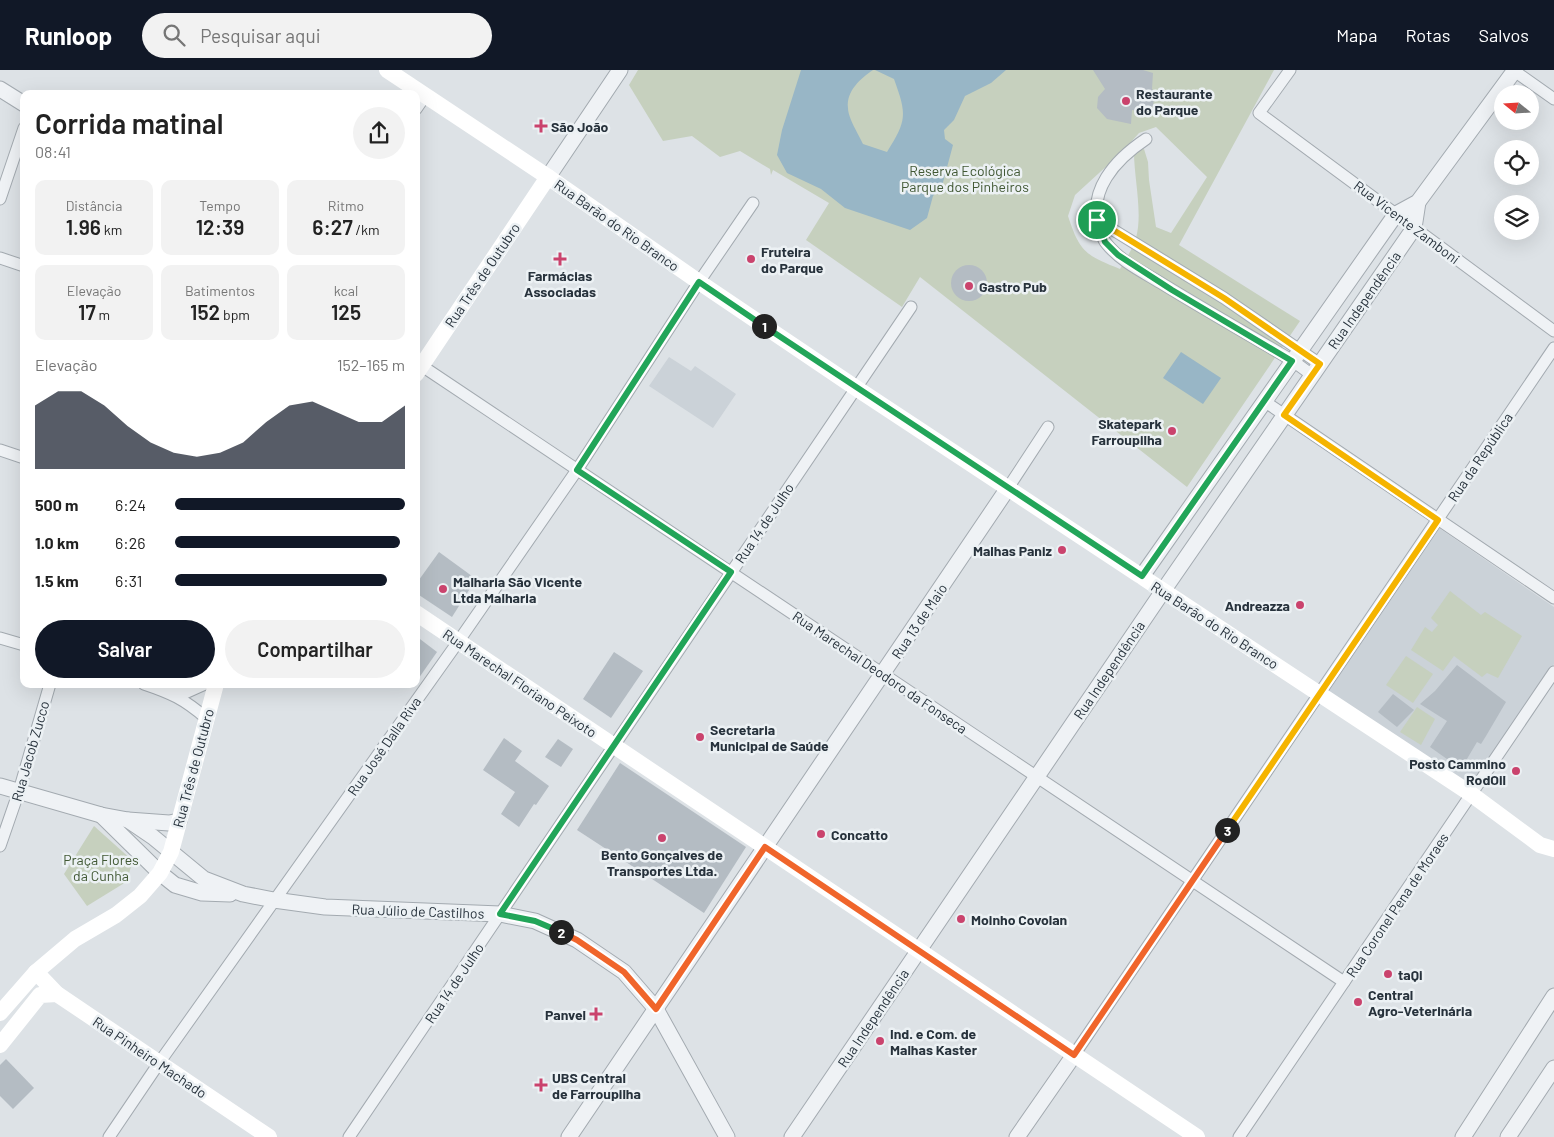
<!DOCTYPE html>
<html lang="pt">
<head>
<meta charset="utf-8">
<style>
	body { margin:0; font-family:Barlow,sans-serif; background:#f2f2f2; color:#222; height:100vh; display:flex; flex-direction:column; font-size:19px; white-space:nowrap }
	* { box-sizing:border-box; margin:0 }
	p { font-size:16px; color:#767676 }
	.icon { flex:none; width:28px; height:28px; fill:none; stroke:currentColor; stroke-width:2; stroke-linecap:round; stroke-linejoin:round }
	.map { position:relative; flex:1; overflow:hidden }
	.panel { position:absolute; left:20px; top:20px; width:400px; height:598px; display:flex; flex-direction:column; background:#fff; border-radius:10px; box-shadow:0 5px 20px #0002 }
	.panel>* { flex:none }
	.needle { width:32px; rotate:288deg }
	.buttons { position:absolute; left:1494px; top:15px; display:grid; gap:10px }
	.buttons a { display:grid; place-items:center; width:45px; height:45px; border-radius:50%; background:#fff; box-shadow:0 5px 20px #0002; font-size:25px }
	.pin { position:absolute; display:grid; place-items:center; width:42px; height:42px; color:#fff; margin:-21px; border:2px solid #fff; border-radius:50%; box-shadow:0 1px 5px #0007 }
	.km { position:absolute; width:25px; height:25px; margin:-12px; border-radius:50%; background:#222; color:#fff; font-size:14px; line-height:25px; text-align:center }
	.round { display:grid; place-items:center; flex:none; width:52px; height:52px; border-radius:26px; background:#f2f2f2 }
	.headline { display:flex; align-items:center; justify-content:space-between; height:85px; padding:0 15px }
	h1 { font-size:28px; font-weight:600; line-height:38px }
	.figures { display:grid; grid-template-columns:repeat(3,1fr); gap:8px; height:85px; padding:5px 15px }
	.figures div { display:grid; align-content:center; border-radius:10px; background:#f2f2f2; text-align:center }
	.figures b { font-size:21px; font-weight:600 }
	.figures small { font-size:14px; font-weight:400 }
	.figures p { font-size:14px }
	.chart { height:140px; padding:10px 15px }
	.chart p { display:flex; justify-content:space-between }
	.chart svg { width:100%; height:90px; margin-top:5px; fill:#111827; opacity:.7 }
	.cta { display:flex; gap:10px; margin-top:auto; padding:10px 15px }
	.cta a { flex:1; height:58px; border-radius:30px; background:#111827; color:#fff; font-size:20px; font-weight:600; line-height:58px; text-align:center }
	.cta a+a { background:#f2f2f2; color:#222 }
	ul { padding:0 15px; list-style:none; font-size:16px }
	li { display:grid; grid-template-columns:80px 60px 1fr; align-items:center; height:38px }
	li i { height:12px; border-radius:6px; background:#111827 }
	header { display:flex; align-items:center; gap:30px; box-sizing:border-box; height:70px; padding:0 25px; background:#111827; color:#fff }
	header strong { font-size:24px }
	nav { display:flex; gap:28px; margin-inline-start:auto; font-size:18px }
	.search { width:350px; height:45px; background:#f2f2f2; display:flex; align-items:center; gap:12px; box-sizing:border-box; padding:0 18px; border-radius:28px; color:#767676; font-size:19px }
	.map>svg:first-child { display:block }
</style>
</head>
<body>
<header>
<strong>Runloop</strong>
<div class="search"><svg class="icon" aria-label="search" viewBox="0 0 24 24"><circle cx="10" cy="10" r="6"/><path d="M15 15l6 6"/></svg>Pesquisar aqui</div>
<nav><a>Mapa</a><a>Rotas</a><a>Salvos</a></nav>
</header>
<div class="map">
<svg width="1554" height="1067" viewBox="0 0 1554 1067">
	<rect width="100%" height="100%" fill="#dde2e6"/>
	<!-- built -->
	<g fill="#cbd2d8">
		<polygon points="669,287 691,301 695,296 736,324 713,358 649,316"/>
		<polygon points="1439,458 1554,537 1554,594 1489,699 1470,719 1325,624"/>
	</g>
	<!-- green -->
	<g fill="#c6d0be" fill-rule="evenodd">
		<path d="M638,0H1274L1179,175L1300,251L1187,417L920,207L902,237L806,170L829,133L773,100L771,105L770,99L740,81L720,87L692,66L663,71L629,15ZM1156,57L1207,107L1171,163L1156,157L1149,110L1148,92L1144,79L1134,82C1134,108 1143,143 1136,168C1135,174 1124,193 1120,199C1086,185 1080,183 1068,146L1075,125L1122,82L1139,63Z"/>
		<polygon points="1450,521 1481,545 1485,542 1522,566 1498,608 1487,603 1482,607 1454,586 1443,601 1411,580 1425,557 1432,562 1438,555 1431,548"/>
		<polygon points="1406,586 1433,604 1413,633 1386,615"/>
		<polygon points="1417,637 1435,649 1421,675 1400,662"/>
		<polygon points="94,756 133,791 126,812 87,836 64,804"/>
	</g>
	<!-- water -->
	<g fill="#98b6c6">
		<path d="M801,0H873C861,8 846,21 848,38C848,48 859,65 863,74L887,82C907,50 907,45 894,9L875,0H1006L991,13L965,26L954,50L944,60L945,69L953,75L942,116L933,126L927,148L910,160L845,138L821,119L787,103L777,85L782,60Z"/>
		<polygon points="1181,282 1221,308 1203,334 1163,308"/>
	</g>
	<!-- building -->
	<g fill="#b4bcc3">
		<polygon points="1093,0 1143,0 1153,3 1152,19 1155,22 1153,36 1142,42 1132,40 1131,54 1107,49 1097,38 1098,27 1105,19"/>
		<circle cx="969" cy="213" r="18"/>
		<polygon points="439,482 476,509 452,547 416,523 416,514"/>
		<polygon points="416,566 437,582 416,612"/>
		<polygon points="614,582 643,601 611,648 583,629"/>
		<polygon points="1457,595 1506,632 1486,666 1481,674 1477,672 1461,699 1430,677 1447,651 1420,634 1435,621"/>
		<polygon points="1393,624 1414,640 1397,657 1378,642"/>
		<polygon points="504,668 522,681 515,691 549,716 536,735 534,734 519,757 501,744 515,722 483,700"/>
		<polygon points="558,669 573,679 561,697 545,687"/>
		<polygon points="620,693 746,777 704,843 577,760"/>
		<polygon points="6,989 34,1018 13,1039 0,1026 0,995"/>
	</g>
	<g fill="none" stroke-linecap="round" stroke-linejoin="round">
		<defs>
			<g id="minor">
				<polyline points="1290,0 1259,43 1554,261"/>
				<polyline points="1513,0 1554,29"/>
				<polyline points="416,39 425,26"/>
				<path d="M1146,69C1116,89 1086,121 1100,159C1102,164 1103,170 1106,173C1120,191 1143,202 1161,213C1205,240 1249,265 1293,291L1312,305"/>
				<polyline points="0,129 24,58"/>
				<polyline points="1097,150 1224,228 1320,294"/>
				<polyline points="0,188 24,196"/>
				<polyline points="422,296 1344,912"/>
				<polyline points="1264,331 1554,528"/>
				<polyline points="0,380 24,388"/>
				<polyline points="1008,418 1048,357"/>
				<polyline points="0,568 24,575"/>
				<path d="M144,614C171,623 184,629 206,648"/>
				<polyline points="172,623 185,623 205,614"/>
				<polyline points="0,776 19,721 50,614"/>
				<polyline points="1074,985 1554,278"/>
				<polyline points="109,1067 159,993 458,572 577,400 699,212 753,133"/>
				<polyline points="349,1067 911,237"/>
				<polyline points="1239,1067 1554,602"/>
			</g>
			<g id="tertiary">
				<polyline points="0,19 24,34"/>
				<polyline points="548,107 620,0"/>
				<polyline points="1142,506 1396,144 1418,132 1515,0"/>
				<polyline points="0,716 101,745 128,750 153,767 204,809 243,824 274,830 325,837 500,844 535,851 577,870 624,902 656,939 727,1067"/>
				<polyline points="101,745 160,803 175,815 202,823 230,824"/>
				<polyline points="128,750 169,753 179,751"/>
				<polyline points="569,1067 1008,418"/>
				<polyline points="792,1067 1163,521 1414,158 1418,132"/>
				<polyline points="1017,1067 1074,985"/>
				<polyline points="1463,1067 1554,926"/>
				<polyline points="1508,1067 1554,998"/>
			</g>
		</defs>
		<!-- minor casing -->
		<use href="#minor" stroke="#a3aab0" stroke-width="13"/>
		<!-- tertiary casing -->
		<use href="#tertiary" stroke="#a3aab0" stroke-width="17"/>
		<!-- minor -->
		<use href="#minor" stroke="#eff2f5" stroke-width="11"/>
		<!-- tertiary -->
		<use href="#tertiary" stroke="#eff2f5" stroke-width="15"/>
		<!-- secondary -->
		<g stroke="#fff" stroke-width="16">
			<polyline points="387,0 548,107 699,212 856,318 1471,724 1540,775 1554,779"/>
			<polyline points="416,304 548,107"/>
			<polyline points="416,543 1197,1067"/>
			<polyline points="36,902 57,924 269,1067"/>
			<polyline points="0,943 36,902 75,869 116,845 140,826 160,803 171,782 216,614"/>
			<polyline points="0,975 40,925 57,924"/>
		</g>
	</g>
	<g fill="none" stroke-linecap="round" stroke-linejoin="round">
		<defs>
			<polyline id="split-1" points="764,256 1142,506 1292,291 1172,220 1118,185 1105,172 1097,150"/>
			<polyline id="split-2" points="561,862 535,851 500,844 731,502 577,400 699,212 764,256"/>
			<polyline id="split-3" points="561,862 577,870 624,902 656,939 765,777 1074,985 1227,760"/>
			<polyline id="split-4" points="1097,150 1224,228 1320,294 1284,345 1438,450 1227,760"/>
		</defs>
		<!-- split-1 casing -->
		<use href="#split-1" stroke="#fff" stroke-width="10"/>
		<!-- split-2 casing -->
		<use href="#split-2" stroke="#fff" stroke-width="10"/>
		<!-- split-3 casing -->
		<use href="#split-3" stroke="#fff" stroke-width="10"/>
		<!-- split-4 casing -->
		<use href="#split-4" stroke="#fff" stroke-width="10"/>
		<!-- split-1 -->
		<use href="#split-1" stroke="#22a559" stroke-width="6"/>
		<!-- split-2 -->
		<use href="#split-2" stroke="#22a559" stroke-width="6"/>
		<!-- split-3 -->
		<use href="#split-3" stroke="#f0652b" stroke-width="6"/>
		<!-- split-4 -->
		<use href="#split-4" stroke="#f5b400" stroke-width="6"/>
	</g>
	<!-- markers -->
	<g fill="#ca436d" stroke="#ecf1f4" stroke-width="2">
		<circle cx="1126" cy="31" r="5"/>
		<path d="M538.5 48.5h5v5h5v5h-5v5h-5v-5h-5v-5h5z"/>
		<path d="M557.5 181.5h5v5h5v5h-5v5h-5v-5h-5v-5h5z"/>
		<circle cx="751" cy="189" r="5"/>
		<circle cx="969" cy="216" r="5"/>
		<circle cx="1172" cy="361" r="5"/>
		<circle cx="1062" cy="480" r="5"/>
		<circle cx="443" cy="519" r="5"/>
		<circle cx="1300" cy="535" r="5"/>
		<circle cx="700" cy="667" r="5"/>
		<circle cx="1516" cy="701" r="5"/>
		<circle cx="821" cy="764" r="5"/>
		<circle cx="662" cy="768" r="5"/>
		<circle cx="961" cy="849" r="5"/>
		<circle cx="1388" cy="904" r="5"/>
		<circle cx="1358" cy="932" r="5"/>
		<path d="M593.5 936.5h5v5h5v5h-5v5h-5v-5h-5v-5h5z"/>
		<circle cx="880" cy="971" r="5"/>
		<path d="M538.5 1007.5h5v5h5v5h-5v5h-5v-5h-5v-5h5z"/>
	</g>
	<g text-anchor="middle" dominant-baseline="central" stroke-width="5" stroke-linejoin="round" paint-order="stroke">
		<!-- poi labels -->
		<g font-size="14" font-weight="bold" fill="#27323c" stroke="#ecf1f4" text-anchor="start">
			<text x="1136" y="23">Restaurante<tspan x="1136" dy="16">do Parque</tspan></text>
			<text x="551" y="56">São João</text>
			<text x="761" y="181">Fruteira<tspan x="761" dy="16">do Parque</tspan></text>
			<text x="560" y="205" text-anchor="middle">Farmácias<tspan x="560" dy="16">Associadas</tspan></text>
			<text x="979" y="216">Gastro Pub</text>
			<text x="1162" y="353" text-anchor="end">Skatepark<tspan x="1162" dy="16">Farroupilha</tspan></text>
			<text x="1052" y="480" text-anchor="end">Malhas Paniz</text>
			<text x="453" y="511">Malharia São Vicente<tspan x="453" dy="16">Ltda Malharia</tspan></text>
			<text x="1290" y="535" text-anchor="end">Andreazza</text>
			<text x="710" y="659">Secretaria<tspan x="710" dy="16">Municipal de Saúde</tspan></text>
			<text x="1506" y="693" text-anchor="end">Posto Cammino<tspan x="1506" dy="16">RodOil</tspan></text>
			<text x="831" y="764">Concatto</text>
			<text x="662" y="784" text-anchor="middle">Bento Gonçalves de<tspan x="662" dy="16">Transportes Ltda.</tspan></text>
			<text x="971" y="849">Moinho Covolan</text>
			<text x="1398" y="904">taQi</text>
			<text x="1368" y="924">Central<tspan x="1368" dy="16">Agro-Veterinária</tspan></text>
			<text x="586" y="944" text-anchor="end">Panvel</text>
			<text x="890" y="963">Ind. e Com. de<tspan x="890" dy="16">Malhas Kaster</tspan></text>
			<text x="552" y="1007">UBS Central<tspan x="552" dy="16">de Farroupilha</tspan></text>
		</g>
		<!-- park labels -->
		<g font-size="14" fill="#415834" stroke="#ecf1f4">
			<text x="965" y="100">Reserva Ecológica<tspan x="965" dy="16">Parque dos Pinheiros</tspan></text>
			<text x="101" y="789">Praça Flores<tspan x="101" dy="16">da Cunha</tspan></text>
		</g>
		<!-- street labels -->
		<g font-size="14" fill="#27323c" stroke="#ecf1f4">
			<text transform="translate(1407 152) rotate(37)">Rua Vicente Zamboni</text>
			<text transform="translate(617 155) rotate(35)">Rua Barão do Rio Branco</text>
			<text transform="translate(482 205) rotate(-56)">Rua Três de Outubro</text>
			<text transform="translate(1364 230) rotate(-55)">Rua Independência</text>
			<text transform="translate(1480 387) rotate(-56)">Rua da República</text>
			<text transform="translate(764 453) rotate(-56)">Rua 14 de Julho</text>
			<text transform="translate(919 551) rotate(-56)">Rua 13 de Maio</text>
			<text transform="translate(1215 555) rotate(33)">Rua Barão do Rio Branco</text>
			<text transform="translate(1109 600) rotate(-56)">Rua Independência</text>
			<text transform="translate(880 602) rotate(34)">Rua Marechal Deodoro da Fonseca</text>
			<text transform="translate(520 613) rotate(34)">Rua Marechal Floriano Peixoto</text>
			<text transform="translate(384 676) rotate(-55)">Rua José Dalla Riva</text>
			<text transform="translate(30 681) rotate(-74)">Rua Jacob Zucco</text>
			<text transform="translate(193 698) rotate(-75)">Rua Três de Outubro</text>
			<text transform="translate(1397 835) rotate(-56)">Rua Coronel Pena de Moraes</text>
			<text transform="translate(418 841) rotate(2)">Rua Júlio de Castilhos</text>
			<text transform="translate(454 913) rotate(-56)">Rua 14 de Julho</text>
			<text transform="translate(873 948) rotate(-56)">Rua Independência</text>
			<text transform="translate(150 987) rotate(34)">Rua Pinheiro Machado</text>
		</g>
	</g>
</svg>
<div class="buttons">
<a><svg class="needle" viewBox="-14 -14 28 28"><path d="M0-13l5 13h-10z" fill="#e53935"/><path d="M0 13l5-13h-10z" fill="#767676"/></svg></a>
<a><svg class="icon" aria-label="locate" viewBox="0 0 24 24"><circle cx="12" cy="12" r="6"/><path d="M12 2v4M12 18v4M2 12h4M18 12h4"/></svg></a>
<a><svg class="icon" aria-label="layers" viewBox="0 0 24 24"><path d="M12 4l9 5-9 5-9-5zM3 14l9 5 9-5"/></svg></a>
</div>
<div class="pin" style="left:1097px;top:150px;background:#1e9e55"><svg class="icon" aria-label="arrive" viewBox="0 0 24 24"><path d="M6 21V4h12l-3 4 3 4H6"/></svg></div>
<b class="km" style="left:764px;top:256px">1</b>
<b class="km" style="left:561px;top:862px">2</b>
<b class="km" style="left:1227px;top:760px">3</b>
<section class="panel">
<div class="headline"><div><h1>Corrida matinal</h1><p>08:41</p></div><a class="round"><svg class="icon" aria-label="share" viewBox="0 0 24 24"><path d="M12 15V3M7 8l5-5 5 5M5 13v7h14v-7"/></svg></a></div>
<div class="figures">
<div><p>Distância</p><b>1.96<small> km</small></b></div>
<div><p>Tempo</p><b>12:39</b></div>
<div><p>Ritmo</p><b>6:27<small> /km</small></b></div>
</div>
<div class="figures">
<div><p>Elevação</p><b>17<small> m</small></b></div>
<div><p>Batimentos</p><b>152<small> bpm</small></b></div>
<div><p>kcal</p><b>125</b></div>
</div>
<div class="chart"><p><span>Elevação</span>152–165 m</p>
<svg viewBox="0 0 160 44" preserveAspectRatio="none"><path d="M0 44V13L10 6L20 6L30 13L40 23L50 31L60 36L70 38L80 36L90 31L100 21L110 13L120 11L130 16L140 21L150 21L160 13V44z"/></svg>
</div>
<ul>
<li><b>500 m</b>6:24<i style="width:100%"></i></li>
<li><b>1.0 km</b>6:26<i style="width:98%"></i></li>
<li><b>1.5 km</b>6:31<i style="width:92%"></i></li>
</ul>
<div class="cta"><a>Salvar</a><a>Compartilhar</a></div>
</section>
</div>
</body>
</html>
